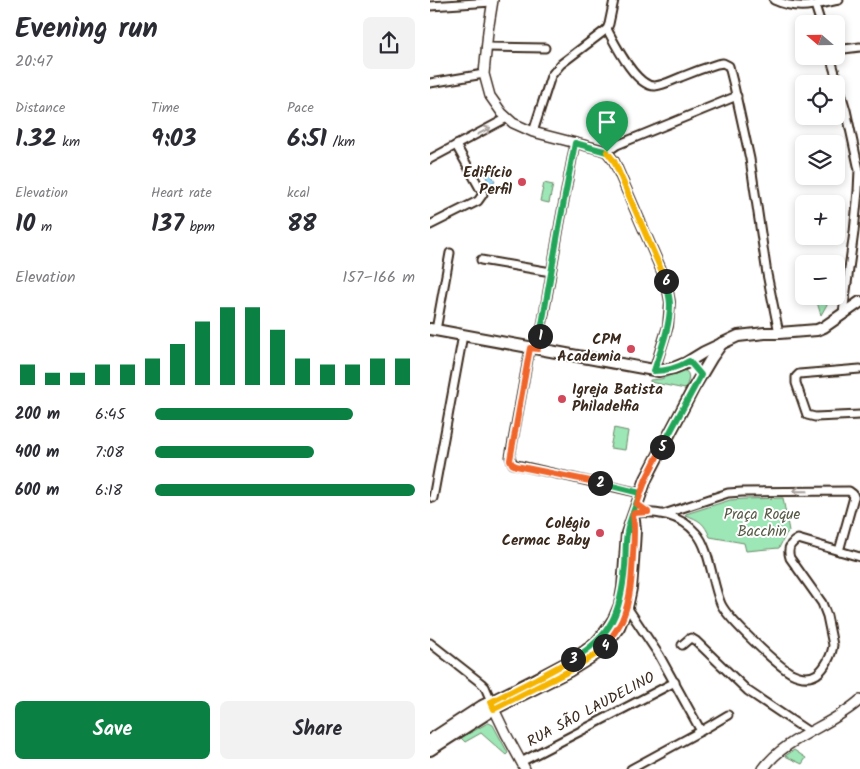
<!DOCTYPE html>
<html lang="en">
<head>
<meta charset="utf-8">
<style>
	body { margin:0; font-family:Kalam,sans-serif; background:#f2f2f3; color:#2b2b33; height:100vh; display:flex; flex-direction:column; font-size:19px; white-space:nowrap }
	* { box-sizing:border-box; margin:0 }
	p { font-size:16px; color:#7c7c81 }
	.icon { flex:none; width:28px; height:28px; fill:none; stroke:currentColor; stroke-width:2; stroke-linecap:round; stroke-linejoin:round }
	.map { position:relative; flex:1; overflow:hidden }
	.drawer { display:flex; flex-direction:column; background:#fff; width:430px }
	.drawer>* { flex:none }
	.needle { width:32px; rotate:290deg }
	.tools { position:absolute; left:365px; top:15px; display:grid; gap:10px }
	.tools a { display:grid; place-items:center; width:50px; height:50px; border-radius:8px; background:#fff; box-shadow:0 2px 8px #0003; font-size:25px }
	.pin { position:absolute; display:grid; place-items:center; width:42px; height:42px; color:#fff; margin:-51px -21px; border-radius:50% 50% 50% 0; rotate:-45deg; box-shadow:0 0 5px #0007 }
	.pin .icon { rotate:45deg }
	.km { position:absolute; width:25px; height:25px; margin:-12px; border-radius:50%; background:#222; color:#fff; font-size:14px; line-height:25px; text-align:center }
	.round { display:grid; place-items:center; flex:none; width:52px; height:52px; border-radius:8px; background:#f2f2f3 }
	.overview { display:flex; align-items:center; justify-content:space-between; height:85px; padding:0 15px }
	h1 { font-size:28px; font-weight:700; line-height:38px }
	.metrics { display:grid; grid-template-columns:repeat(3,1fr); gap:8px; height:85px; padding:5px 15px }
	.metrics div { display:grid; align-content:center }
	.metrics b { font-size:25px; font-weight:700 }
	.metrics small { font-size:14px; font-weight:400 }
	.metrics p { font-size:14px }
	.chart { height:140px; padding:10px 15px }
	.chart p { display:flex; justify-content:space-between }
	.chart svg { width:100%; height:90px; margin-top:5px; stroke:#0b8043; stroke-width:6 }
	.button { display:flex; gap:10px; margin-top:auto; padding:10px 15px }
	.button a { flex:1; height:58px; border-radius:8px; background:#0b8043; color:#fff; font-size:20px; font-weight:700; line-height:58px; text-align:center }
	.button a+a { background:#f2f2f3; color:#2b2b33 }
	ul { padding:0 15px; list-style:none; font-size:16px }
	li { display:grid; grid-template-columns:80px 60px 1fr; align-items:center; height:38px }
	li i { height:12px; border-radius:6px; background:#0b8043 }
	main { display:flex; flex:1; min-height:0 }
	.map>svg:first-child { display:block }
</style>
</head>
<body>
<main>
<section class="drawer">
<div class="overview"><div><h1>Evening run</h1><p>20:47</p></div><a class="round"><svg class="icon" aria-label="share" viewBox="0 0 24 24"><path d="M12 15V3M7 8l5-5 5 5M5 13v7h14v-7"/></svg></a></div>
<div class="metrics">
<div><p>Distance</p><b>1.32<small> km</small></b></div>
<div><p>Time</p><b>9:03</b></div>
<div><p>Pace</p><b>6:51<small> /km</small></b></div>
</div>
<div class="metrics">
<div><p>Elevation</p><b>10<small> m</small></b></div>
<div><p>Heart rate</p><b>137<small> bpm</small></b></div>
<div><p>kcal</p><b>88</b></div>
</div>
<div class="chart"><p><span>Elevation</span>157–166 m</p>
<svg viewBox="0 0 160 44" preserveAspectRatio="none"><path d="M5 44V34M15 44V38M25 44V38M35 44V34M45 44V34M55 44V31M65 44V24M75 44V13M85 44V6M95 44V6M105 44V17M115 44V31M125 44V34M135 44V34M145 44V31M155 44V31"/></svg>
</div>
<ul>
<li><b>200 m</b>6:45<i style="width:76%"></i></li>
<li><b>400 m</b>7:08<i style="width:61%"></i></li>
<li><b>600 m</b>6:18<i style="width:100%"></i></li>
</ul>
<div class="button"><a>Save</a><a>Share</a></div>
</section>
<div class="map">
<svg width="430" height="769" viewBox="0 0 430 769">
	<rect width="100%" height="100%" fill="#fff"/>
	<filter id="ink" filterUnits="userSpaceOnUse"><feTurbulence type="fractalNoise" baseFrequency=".02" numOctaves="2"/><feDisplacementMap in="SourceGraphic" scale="10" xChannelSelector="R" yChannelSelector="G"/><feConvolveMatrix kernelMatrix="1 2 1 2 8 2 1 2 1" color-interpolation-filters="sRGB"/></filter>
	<g filter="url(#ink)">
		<!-- green -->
		<g fill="#9de6b5" stroke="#6c886a">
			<polygon points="114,183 123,185 119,203 110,201"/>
			<polygon points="385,296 397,296 400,299 391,315"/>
			<path d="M254,370C262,374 258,382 255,389L220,382V380L231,379Z"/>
			<polygon points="184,428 198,431 195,450 180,448"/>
			<path d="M353,498L359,531L356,534L349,548L316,551L314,543L280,537C274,523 270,520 255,515L256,514L300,500L315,499Z"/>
			<polygon points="59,723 63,725 78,753 76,755 51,733 35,742 31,738 56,724"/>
			<polygon points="364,750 376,758 372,764 355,756"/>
		</g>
		<!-- water -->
		<polygon fill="#99d6fa" stroke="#7391a2" points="57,168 59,170 65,181 60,184 52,170"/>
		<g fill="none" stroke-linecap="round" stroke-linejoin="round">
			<defs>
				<g id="minor">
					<path d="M344,0C368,11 384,5 409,0"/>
					<polyline points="385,5 391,24"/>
					<polyline points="0,6 62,2"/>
					<path d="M177,29C185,44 206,87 225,86C234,85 243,80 251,77C263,72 274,68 287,64L293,63L299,66L304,86L320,159L337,274L349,333"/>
					<polyline points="56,47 115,48"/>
					<polyline points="406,50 430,47"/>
					<polyline points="400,56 416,110 429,170 428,191 424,232 413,313"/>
					<polyline points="0,83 54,74"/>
					<polyline points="103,132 121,76 125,71 131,64 177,29 179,24 184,0"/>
					<polyline points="177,152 187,145 307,96"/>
					<polyline points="0,159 77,118"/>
					<polyline points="0,225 48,201 53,194 26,145"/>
					<polyline points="51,260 121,272"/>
					<polyline points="6,330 20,253"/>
					<polyline points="100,348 80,457 83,464 210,493"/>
					<polyline points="108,349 130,222 145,143"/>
					<polyline points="430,369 369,374 366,377 366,383 377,415 385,417 430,415"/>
					<polyline points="3,498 33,335"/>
					<path d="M204,513C226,511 251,515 266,533C280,548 282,584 291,604C298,619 347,665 361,673C369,677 379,679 387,674C395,668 402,655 403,645L397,616L392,603L360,558C357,549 360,543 368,539L430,557"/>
					<polyline points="234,514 298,493 312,492 419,491 423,494 424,497"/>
					<polyline points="409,551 424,497"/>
					<polyline points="197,607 229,655 271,731 201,769"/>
					<polyline points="0,643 51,683 55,687 61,701"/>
					<polyline points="252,645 259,639 261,638 266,641 318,691 379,732"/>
					<polyline points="271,731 298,715"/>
					<polyline points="91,762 245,682"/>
				</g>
				<g id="tertiary">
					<polyline points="63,0 58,31 54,74 60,96 72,113 83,123 103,132 169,149 177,152 184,161 236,281 240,302 238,326 224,371"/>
					<polyline points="62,705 76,734 95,769"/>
					<path d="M333,769C357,736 400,727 430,700"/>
				</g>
				<g id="secondary">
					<polyline points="0,329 229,371 244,368 256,363 274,352 308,336 335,333 349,333 387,330 394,327 430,302"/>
					<polyline points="0,740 52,706 106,679 144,659 165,644 176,631 184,619 190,605 193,588 197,533 216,479 263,389 282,357 292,343"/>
					<polyline points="0,750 64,709 139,671 171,651 189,627 197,607 201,588 203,562 205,530 204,521"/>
				</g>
			</defs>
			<!-- minor casing -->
			<use href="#minor" stroke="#3b2a1e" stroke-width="11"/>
			<!-- tertiary casing -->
			<use href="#tertiary" stroke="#3b2a1e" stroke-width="12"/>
			<!-- secondary casing -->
			<use href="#secondary" stroke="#3b2a1e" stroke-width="14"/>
			<!-- minor -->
			<use href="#minor" stroke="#fff" stroke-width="7"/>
			<!-- tertiary -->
			<use href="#tertiary" stroke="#fff" stroke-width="9"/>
			<!-- secondary -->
			<use href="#secondary" stroke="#fff" stroke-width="10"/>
		</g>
		<!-- one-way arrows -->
		<defs><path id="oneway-shaft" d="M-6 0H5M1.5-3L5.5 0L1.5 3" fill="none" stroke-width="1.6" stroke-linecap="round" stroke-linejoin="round" transform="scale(1.25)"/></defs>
		<g stroke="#a79f9a">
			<use href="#oneway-shaft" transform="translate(54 131) rotate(-28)"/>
			<use href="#oneway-shaft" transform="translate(370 491) rotate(-179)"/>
		</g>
	</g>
	<g fill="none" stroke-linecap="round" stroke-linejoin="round" filter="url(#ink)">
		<defs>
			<polyline id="split-1" points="110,336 130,222 145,143 177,152"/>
			<polyline id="split-2" points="110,336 108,349 100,348 80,460 82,464 86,466 170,483"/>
			<path id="split-3" d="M143,659C182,636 191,611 195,567C196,556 195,544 197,533C199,520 206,506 210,493L170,483"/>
			<polyline id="split-4" points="143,659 106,679 61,702 64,709 139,671 171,651 175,646"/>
			<path id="split-5" d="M175,646C181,637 188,629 192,620C201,599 202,576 203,554C204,541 205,528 203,515L204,513L218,512L207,504L216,479L232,447"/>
			<path id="split-6" d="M232,447L271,375L259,361C249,367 237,371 224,371C231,349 240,327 240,305C240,297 237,289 236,281"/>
			<polyline id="split-7" points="177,152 184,161 236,281"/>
		</defs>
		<!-- split-1 casing -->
		<use href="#split-1" stroke="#fff" stroke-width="10"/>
		<!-- split-2 casing -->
		<use href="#split-2" stroke="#fff" stroke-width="10"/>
		<!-- split-3 casing -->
		<use href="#split-3" stroke="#fff" stroke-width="10"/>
		<!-- split-4 casing -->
		<use href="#split-4" stroke="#fff" stroke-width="10"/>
		<!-- split-5 casing -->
		<use href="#split-5" stroke="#fff" stroke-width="10"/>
		<!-- split-6 casing -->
		<use href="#split-6" stroke="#fff" stroke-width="10"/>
		<!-- split-7 casing -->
		<use href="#split-7" stroke="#fff" stroke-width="10"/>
		<!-- split-1 -->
		<use href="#split-1" stroke="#22a559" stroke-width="6"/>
		<!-- split-2 -->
		<use href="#split-2" stroke="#f0652b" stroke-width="6"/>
		<!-- split-3 -->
		<use href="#split-3" stroke="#22a559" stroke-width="6"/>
		<!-- split-4 -->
		<use href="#split-4" stroke="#f5b400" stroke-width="6"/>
		<!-- split-5 -->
		<use href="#split-5" stroke="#f0652b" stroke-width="6"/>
		<!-- split-6 -->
		<use href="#split-6" stroke="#22a559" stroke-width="6"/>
		<!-- split-7 -->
		<use href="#split-7" stroke="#f5b400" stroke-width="6"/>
	</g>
	<!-- markers -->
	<g fill="#d1495b" stroke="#fff" stroke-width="2">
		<circle cx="92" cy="182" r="5"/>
		<circle cx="201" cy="349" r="5"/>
		<circle cx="132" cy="399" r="5"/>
		<circle cx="170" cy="533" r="5"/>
	</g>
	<g text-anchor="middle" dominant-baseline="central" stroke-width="4" stroke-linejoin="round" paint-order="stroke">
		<!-- poi labels -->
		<g font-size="15" font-weight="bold" fill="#3b2a1e" stroke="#fff" text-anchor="end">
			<text x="82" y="173">Edifício<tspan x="82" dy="17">Perfil</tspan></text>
			<text x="191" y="340">CPM<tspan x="191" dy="17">Academia</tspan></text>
			<text x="142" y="390" text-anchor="start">Igreja Batista<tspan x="142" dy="17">Philadelfia</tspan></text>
			<text x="160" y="524">Colégio<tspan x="160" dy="17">Cermac Baby</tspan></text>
		</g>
		<!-- park labels -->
		<g font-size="15" fill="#545944" stroke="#fff">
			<text x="332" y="515">Praça Roque<tspan x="332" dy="17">Bacchin</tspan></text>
		</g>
		<!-- street labels -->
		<g font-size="15" fill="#3b2a1e" stroke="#fff">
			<text transform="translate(161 710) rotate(-28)">RUA SÃO LAUDELINO</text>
		</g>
	</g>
</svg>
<div class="tools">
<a><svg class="needle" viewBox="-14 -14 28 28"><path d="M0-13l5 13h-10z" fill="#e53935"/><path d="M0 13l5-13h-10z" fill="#7c7c81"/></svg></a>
<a><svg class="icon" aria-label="locate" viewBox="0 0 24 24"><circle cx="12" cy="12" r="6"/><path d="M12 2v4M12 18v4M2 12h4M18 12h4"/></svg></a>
<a><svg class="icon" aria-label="layers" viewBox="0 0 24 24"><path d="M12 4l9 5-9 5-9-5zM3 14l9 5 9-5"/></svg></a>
<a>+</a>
<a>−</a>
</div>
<div class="pin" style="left:177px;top:152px;background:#1e9e55"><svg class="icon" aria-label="arrive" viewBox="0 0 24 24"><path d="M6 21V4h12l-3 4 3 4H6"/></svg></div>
<b class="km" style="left:110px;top:336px">1</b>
<b class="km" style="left:170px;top:483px">2</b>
<b class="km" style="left:143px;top:659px">3</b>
<b class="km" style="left:175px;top:646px">4</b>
<b class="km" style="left:232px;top:447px">5</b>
<b class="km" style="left:236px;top:281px">6</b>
</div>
</main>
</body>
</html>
